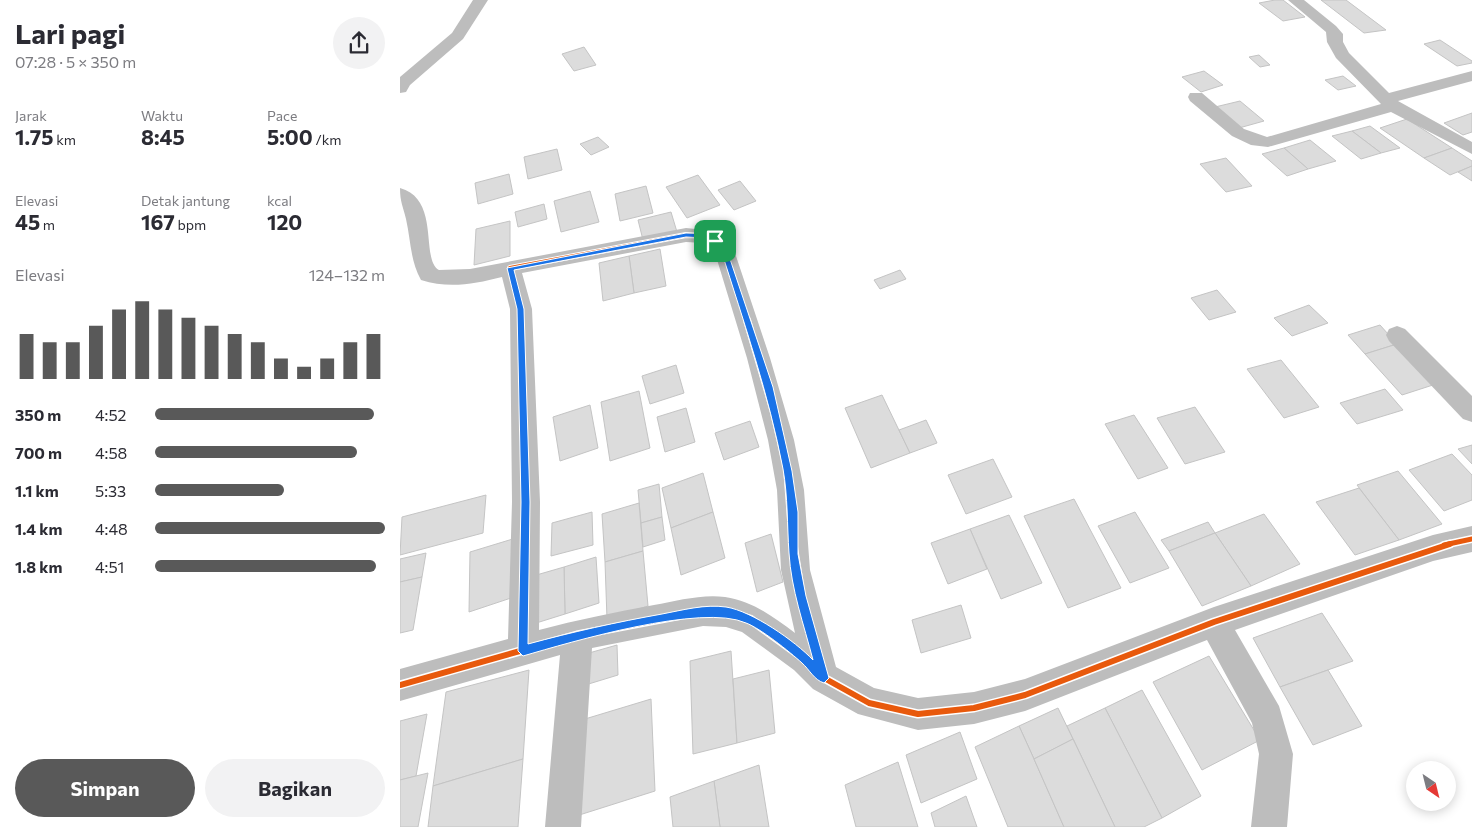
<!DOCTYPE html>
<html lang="id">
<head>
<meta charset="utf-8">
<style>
	body { margin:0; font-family:Commissioner,sans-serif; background:#f2f2f3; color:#2b2b33; height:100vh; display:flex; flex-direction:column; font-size:19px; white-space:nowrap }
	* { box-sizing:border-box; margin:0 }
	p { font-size:16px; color:#7c7c81 }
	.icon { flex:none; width:28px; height:28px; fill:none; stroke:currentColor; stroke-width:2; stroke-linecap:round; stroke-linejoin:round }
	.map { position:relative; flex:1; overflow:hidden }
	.drawer { display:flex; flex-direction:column; background:#fff; width:400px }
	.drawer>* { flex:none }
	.needle { width:32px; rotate:145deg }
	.buttons { position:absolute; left:1006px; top:761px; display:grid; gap:10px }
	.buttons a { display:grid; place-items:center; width:50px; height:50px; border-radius:50%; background:#fff; box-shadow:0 2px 12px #0003; font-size:25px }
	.pin { position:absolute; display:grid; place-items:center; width:42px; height:42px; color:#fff; margin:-21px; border-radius:10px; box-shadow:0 2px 8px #0006 }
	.round { display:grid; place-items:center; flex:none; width:52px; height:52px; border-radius:26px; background:#f2f2f3 }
	.summary { display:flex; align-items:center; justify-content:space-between; height:85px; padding:0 15px }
	h1 { font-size:28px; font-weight:700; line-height:38px }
	.stats { display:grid; grid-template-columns:repeat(3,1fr); gap:8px; height:85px; padding:5px 15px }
	.stats div { display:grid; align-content:center }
	.stats b { font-size:21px; font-weight:700 }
	.stats small { font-size:14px; font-weight:400 }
	.stats p { font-size:14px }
	.chart { height:140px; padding:10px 15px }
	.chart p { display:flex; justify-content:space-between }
	.chart svg { width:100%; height:90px; margin-top:5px; stroke:#595959; stroke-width:6 }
	.action { display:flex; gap:10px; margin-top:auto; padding:10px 15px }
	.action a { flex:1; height:58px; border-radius:30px; background:#595959; color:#fff; font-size:20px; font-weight:700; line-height:58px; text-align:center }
	.action a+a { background:#f2f2f3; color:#2b2b33 }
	ul { padding:0 15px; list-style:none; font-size:16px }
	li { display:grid; grid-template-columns:80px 60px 1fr; align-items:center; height:38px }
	li i { height:12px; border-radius:6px; background:#595959 }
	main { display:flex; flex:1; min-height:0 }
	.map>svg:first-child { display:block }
</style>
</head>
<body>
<main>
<section class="drawer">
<div class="summary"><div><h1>Lari pagi</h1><p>07:28 · 5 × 350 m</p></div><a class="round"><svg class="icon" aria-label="share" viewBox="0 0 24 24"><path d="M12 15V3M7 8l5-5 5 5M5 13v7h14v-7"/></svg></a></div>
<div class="stats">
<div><p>Jarak</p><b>1.75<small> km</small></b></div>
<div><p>Waktu</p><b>8:45</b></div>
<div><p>Pace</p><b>5:00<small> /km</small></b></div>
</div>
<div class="stats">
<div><p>Elevasi</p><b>45<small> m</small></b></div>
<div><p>Detak jantung</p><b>167<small> bpm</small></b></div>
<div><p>kcal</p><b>120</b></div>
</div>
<div class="chart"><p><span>Elevasi</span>124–132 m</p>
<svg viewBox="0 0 160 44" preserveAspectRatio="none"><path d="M5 44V22M15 44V26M25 44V26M35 44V18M45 44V10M55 44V6M65 44V10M75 44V14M85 44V18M95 44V22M105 44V26M115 44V34M125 44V38M135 44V34M145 44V26M155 44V22"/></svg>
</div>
<ul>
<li><b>350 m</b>4:52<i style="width:95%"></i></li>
<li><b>700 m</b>4:58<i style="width:88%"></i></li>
<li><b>1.1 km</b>5:33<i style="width:56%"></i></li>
<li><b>1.4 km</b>4:48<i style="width:100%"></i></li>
<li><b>1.8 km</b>4:51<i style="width:96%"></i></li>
</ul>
<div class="action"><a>Simpan</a><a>Bagikan</a></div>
</section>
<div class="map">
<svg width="1072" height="827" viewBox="0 0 1072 827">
	<rect width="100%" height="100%" fill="#fff"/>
	<!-- building -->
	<g fill="#dcdcdc" stroke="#c4c4c4">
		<polygon points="875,0 883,0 905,17 883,21 859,3"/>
		<polygon points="921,0 946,0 986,30 964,33"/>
		<polygon points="1040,40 1072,61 1072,63 1057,66 1024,44"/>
		<polygon points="184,47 196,65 174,71 162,54"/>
		<polygon points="859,55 870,65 860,67 849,57"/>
		<polygon points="804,71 823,85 801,92 782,77"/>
		<polygon points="943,76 956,86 938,90 925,80"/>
		<polygon points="840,101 864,121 839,128 815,107"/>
		<polygon points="1072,113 1072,132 1063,135 1044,123"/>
		<polygon points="1007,119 1052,148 1024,158 980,128"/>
		<polygon points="970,126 1000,148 981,153 952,131"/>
		<polygon points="952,131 981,153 961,159 932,136"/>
		<polygon points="198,137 209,147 191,155 180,144"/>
		<polygon points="910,140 936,161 908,169 884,148"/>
		<polygon points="884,148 908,169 887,176 862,154"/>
		<polygon points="1052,148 1072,161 1072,166 1050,175 1024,158"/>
		<polygon points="157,149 162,170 128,179 124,157"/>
		<polygon points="826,158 852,186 826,192 800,164"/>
		<polygon points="1072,166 1072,181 1058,172"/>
		<polygon points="109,174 113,194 78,204 75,183"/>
		<polygon points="298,175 320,205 287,218 266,187"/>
		<polygon points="340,181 356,201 334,210 318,190"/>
		<polygon points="246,186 253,213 220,221 215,194"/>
		<polygon points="190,191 199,222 161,232 154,201"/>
		<polygon points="144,204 147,219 118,227 115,212"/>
		<polygon points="271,212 277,232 243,240 238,220"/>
		<polygon points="110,221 110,256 74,265 76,229"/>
		<polygon points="260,249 266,286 234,293 229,256"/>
		<polygon points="229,256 234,293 203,301 199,263"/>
		<polygon points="500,270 506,279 480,289 474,280"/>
		<polygon points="817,290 836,312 809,320 791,298"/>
		<polygon points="909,305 928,323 892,336 874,318"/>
		<polygon points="980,325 997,344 965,354 948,335"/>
		<polygon points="997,344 1036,384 1002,395 965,354"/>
		<polygon points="881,360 919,407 884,418 847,369"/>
		<polygon points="276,365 284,393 250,404 242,376"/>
		<polygon points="985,389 1003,410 957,424 940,403"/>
		<polygon points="239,391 250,448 210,461 201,402"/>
		<polygon points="482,395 510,453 471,468 445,408"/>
		<polygon points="190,405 198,448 160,461 153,417"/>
		<polygon points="795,407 825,452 785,464 757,418"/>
		<polygon points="286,408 295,442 265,452 257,417"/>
		<polygon points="734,415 768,468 738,479 705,424"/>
		<polygon points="526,420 537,443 510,453 499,430"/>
		<polygon points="350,421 359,447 324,460 315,433"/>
		<polygon points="1072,445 1072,464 1058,449"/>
		<polygon points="1052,454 1072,475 1072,500 1044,511 1009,470"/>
		<polygon points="593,459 612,497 566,514 548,475"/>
		<polygon points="998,471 1042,524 999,540 957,485"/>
		<polygon points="303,473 313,512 271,528 262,488"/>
		<polygon points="259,484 262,517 241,523 238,490"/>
		<polygon points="959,488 999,540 955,555 916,502"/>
		<polygon points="86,495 83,533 0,555 2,517"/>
		<polygon points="674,499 721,588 668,608 624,516"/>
		<polygon points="239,503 243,551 205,562 202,514"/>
		<polygon points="192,512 193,545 151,556 152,523"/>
		<polygon points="313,512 325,558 281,575 271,528"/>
		<polygon points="735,512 769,568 730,583 698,526"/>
		<polygon points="864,514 900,564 851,586 815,533"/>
		<polygon points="609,515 642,583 601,599 570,529"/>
		<polygon points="262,517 265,540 243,547 241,523"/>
		<polygon points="808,522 815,533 769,551 761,540"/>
		<polygon points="570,529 587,569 548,584 531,543"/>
		<polygon points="815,533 851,586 802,606 769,551"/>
		<polygon points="371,534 383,582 357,592 345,543"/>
		<polygon points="116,538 117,596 69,612 70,552"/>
		<polygon points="243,551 248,606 207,619 205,562"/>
		<polygon points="26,553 22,577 0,582 0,559"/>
		<polygon points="196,557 199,603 165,614 164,567"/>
		<polygon points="164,567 165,614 133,624 133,576"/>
		<polygon points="22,577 13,630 0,633 0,582"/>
		<polygon points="561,605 571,638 521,653 512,620"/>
		<polygon points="922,613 953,661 880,687 853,638"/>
		<polygon points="217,645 218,675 182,686 182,655"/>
		<polygon points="331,651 337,743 293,754 290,661"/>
		<polygon points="809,656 860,740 802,770 753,682"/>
		<polygon points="129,670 123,759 33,786 46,692"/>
		<polygon points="369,670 375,733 337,743 333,679"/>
		<polygon points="928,670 962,726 913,745 880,687"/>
		<polygon points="742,690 801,796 762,818 705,708"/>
		<polygon points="251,699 255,791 173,817 175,722"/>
		<polygon points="658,708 673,739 634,759 619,726"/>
		<polygon points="705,708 762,818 744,827 715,827 667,726"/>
		<polygon points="27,714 16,776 0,780 0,721"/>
		<polygon points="619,726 634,759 664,827 608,827 575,747"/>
		<polygon points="560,732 577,779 521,803 506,755"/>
		<polygon points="673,739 715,827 664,827 634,759"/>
		<polygon points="123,759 118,827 28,827 33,786"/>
		<polygon points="498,762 518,827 456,827 445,785"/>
		<polygon points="359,765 369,827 320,827 314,781"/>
		<polygon points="28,773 18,827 0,827 0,780"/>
		<polygon points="314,781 320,827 273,827 270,797"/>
		<polygon points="566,796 577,827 535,827 531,813"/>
	</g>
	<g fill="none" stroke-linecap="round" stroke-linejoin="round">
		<!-- street -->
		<g fill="#bdbdbd" fill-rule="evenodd">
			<polygon points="73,0 88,0 63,39 10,85 6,92 0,93 0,77 52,33"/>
			<polygon points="888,0 904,0 936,26 943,34 943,42 949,53 989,93 1072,71 1072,81 998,101 1072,142 1072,154 991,112 868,147 851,145 832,136 790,101 788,97 790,93 802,93 844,129 867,137 981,104 936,58 927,42 926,32"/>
			<path d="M0,188C41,199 20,260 39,270L70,269L286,228L315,231L334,250L370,358L394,440L404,490L410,570L436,667L474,688L518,698L574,692L625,679L814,607L1033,535L1072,526V552L1033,561L835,630L879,706L893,754L887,827H851L859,754L852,723L807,640L625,711L574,724L518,730L458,714L413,689L394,670L342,632L326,627L303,626L192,648L181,827H145L160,655L0,701V669L108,639L112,502L110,309L102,277C74,284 49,289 21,280C10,260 11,241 6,219C3,206 0,202 0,188ZM286,242L303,243L315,253L347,358L368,440L377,490L381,570L395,633C373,617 353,601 325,597C301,594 277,601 254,605C215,612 177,620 139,630L140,502L132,309L122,273Z"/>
			<polygon points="997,326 1005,329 1072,396 1072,422 1063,419 989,341 986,335 989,329"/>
		</g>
		<defs>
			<polyline id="cycleway-far2" points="110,268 286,235 308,236 324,250 347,321"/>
			<g id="cycleway-far1">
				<polyline points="347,320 374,412 387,468 393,545"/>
				<polyline points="1044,545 1072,539"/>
			</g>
			<g id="cycleway">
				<polyline points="393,544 402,601 423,676"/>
				<polyline points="0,685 177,635 303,611 326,612 350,619 405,659 424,678 469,703 518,714 574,708 625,695 814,622 1050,544"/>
			</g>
		</defs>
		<!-- cycleway-far2 casing -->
		<use href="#cycleway-far2" stroke="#fff" stroke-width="6"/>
		<!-- cycleway-far1 casing -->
		<use href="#cycleway-far1" stroke="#fff" stroke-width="8"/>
		<!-- cycleway casing -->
		<use href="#cycleway" stroke="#fff" stroke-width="9"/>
		<!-- cycleway-far2 -->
		<use href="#cycleway-far2" stroke="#e8590c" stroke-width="4"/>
		<!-- cycleway-far1 -->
		<use href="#cycleway-far1" stroke="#e8590c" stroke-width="5"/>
		<!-- cycleway -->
		<use href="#cycleway" stroke="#e8590c" stroke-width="6"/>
	</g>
	<!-- route -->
	<path fill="#1a73e8" stroke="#fff" fill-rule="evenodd" d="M286,233L310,234L327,250L373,387L392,471L398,512V554L406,596L429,678L424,683C414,680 409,669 402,663C390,652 360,628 346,623C302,603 171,642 123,656L118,651L121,502L117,309L107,268ZM286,237L306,238L321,250C344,323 369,395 383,469C388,497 387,525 389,553C391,589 404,625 413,660C395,641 352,611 326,607C305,604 283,610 262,614C217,622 172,632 128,644L130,502L124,309L114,270Z"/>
</svg>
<div class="buttons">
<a><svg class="needle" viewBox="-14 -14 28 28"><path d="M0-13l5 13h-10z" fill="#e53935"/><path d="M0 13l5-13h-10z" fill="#7c7c81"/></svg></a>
</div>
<div class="pin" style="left:315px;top:241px;background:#1e9e55"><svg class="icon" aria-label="arrive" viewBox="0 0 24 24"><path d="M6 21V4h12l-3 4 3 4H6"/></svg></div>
</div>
</main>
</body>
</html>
